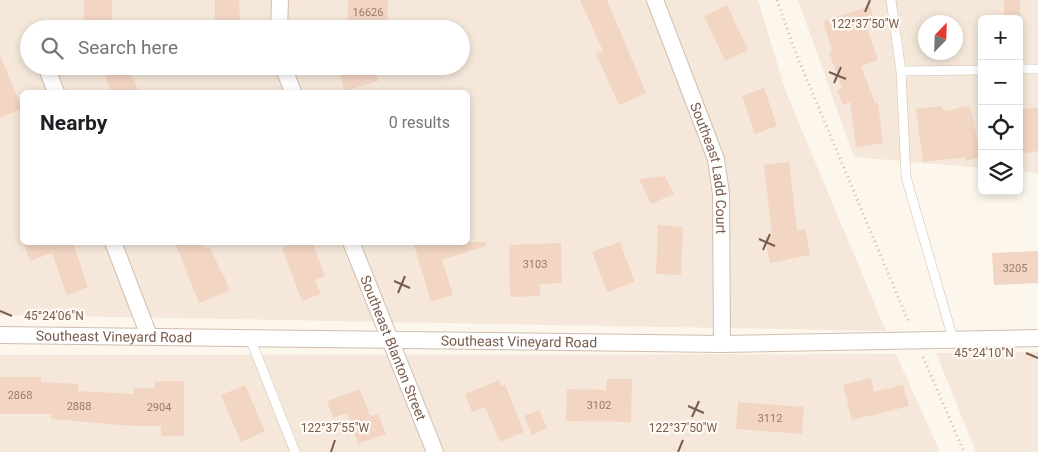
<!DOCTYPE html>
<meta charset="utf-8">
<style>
body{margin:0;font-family:Roboto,sans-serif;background:#f2f2f2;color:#202124}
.controls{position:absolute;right:15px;top:15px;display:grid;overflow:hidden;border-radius:8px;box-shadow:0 2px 8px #0003}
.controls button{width:45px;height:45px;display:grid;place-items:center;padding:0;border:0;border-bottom:1px solid #e0e0e0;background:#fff;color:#202124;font:25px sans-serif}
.compass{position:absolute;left:918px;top:15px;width:45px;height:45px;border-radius:50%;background:#fff;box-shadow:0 2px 8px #0003;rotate:23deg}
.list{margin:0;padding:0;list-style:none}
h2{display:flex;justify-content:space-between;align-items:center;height:65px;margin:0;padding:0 20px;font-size:21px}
h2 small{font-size:16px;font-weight:400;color:#757577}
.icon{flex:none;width:28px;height:28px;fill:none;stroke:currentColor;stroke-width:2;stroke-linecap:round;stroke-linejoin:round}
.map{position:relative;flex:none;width:1038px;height:452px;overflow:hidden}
.search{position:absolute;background:#fff;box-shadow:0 2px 8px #0003;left:20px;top:20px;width:450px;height:55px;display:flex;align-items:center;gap:12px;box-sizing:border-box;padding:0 18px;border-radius:28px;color:#757577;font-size:19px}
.panel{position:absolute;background:#fff;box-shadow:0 2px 8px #0003;left:20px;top:90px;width:450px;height:155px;border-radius:8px}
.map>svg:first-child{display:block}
</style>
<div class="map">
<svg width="1038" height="452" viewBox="0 0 1038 452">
<rect width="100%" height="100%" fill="#fdf6ec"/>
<g fill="#f5e8da" fill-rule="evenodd">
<path d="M 0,0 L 758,0 L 786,92 L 886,331 L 0,315 ZM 29,29 L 461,29 L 461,66 L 29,66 ZM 22,92 L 468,92 L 468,242 L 22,242 Z"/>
<path d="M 798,0 L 1038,0 L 1038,173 L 1019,171 L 1019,19 L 982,19 L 982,168 L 854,157 ZM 926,22 L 956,22 L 956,52 L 926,52 Z"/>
<polygon points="1038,352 1038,452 976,452 936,353"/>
<polygon points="896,354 940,452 0,452 0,355"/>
</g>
<g fill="#f3d5c3">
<rect x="84" y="0" width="28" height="29"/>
<polygon points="215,0 239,0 240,25 215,25"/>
<polygon points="348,0 388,0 387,29 347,29"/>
<polygon points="580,0 607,0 646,93 619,105 596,54 603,51"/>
<rect x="1004" y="0" width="16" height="19"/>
<polygon points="727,5 748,50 725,61 704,16"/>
<polygon points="870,6 875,22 866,25 878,60 861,66 875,103 878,103 883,143 856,147 850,102 843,105 837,90 842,88 829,52 832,51 823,21"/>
<polygon points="0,55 22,109 0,118"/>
<polygon points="127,66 139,92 112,92 105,77"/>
<polygon points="337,66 374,66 378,81 345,91"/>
<polygon points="764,88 777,126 755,134 742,96"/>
<polygon points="942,106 943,111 970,106 981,157 965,161 965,157 923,162 916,109"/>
<polygon points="1038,107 1038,151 1019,154 1019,110"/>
<polygon points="789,162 797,231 805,229 810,255 770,263 765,237 772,236 764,165"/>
<polygon points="665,176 674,194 651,204 639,179"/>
<polygon points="658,225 683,227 681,275 656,274"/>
<polygon points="23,242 74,242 74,245 88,287 67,295 52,253 30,261"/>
<polygon points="175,242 202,242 205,249 210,247 221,272 222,272 230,290 199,303"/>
<polygon points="295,242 312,242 325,276 315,280 321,294 302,301 282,248"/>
<polygon points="422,242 486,242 486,246 442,260 453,295 431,301 414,245"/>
<polygon points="620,242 635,282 607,292 592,252"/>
<polygon points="561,243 562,283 540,284 540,296 510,297 509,245"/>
<polygon points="1038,251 1038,283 994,285 992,253"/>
<polygon points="0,377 41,377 41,382 78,384 78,391 134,394 134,388 155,388 155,381 184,381 184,436 161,436 161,426 134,426 51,419 51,414 0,414"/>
<polygon points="871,378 874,392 903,385 909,406 852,420 843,385"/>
<polygon points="607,379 632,379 631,422 566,421 567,389 606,390"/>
<polygon points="499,380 501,386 505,384 524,432 500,442 485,407 472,412 465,394"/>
<polygon points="245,385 265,431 241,442 221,395"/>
<polygon points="360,389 370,416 378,414 386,434 358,444 347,413 333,418 327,401"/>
<polygon points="738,402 804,407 802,434 736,429"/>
<polygon points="539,410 547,428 532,435 524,416"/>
</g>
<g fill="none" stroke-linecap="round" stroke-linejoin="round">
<defs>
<g id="lane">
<polyline points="891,0 901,71 906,177 953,339"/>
<polyline points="1019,69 1038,69"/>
<polyline points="901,71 982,70"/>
<polyline points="250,338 295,452"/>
</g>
<g id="street">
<path id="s1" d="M 655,0 L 716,159 L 721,194 L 722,344"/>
<polyline points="279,29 280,0"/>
<polyline points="46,66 56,92"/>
<polyline points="283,66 293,92"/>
<polyline points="113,242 149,336"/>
<path id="s2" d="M 351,242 L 435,452"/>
<path id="s3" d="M 0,335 L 722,344 L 1038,338"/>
</g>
</defs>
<use href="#lane" stroke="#d1beb0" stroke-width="10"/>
<use href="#street" stroke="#d1beb0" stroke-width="18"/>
<g stroke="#d9b8a5" stroke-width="3" stroke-dasharray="1 4" stroke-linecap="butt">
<polyline points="777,0 795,51 909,323"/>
<polyline points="923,357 964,452"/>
</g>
<use href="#lane" stroke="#fff" stroke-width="9"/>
<use href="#street" stroke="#fff" stroke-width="16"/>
</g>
<path fill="none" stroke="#7a5c4d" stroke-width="2" d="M 865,12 L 870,0M 829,72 L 846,79M 834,83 L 841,67M 759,239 L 775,246M 763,250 L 770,234M 394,281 L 410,288M 398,293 L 405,276M 0,311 L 12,316M 1026,353 L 1038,358M 688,406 L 704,413M 692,417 L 699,401M 331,452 L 335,440M 678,452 L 683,440"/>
<g text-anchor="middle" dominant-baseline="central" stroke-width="4.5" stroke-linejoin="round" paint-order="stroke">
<g font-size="11" fill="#987a6a">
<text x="368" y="12">16626</text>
<text x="535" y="264">3103</text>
<text x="1015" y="268">3205</text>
<text x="20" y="395">2868</text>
<text x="599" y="405">3102</text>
<text x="79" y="406">2888</text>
<text x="159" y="407">2904</text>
<text x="770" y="418">3112</text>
</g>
<g font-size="14" fill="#7a5c4d" stroke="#fffaf3">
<text stroke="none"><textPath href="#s1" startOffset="178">Southeast Ladd Court</textPath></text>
<text stroke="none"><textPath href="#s3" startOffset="114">Southeast Vineyard Road</textPath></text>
<text stroke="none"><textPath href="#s3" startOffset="519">Southeast Vineyard Road</textPath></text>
<text stroke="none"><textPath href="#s2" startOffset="114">Southeast Blanton Street</textPath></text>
</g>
</g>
<g font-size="12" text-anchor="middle" fill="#7a5c4d" stroke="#fffaf3" stroke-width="4.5" stroke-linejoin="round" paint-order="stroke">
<text x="865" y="28">122°37'50"W</text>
<text x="54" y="320">45°24'06"N</text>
<text x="984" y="357">45°24'10"N</text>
<text x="335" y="432">122°37'55"W</text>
<text x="683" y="432">122°37'50"W</text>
</g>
</svg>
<div class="controls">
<button>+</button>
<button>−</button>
<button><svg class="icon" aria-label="locate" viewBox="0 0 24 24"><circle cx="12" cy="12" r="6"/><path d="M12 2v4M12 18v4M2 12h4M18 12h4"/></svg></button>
<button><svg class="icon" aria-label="layers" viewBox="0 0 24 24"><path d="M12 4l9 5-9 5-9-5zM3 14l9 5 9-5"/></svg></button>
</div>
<svg class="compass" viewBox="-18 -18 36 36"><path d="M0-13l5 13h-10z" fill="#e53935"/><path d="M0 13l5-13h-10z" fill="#757577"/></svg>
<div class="search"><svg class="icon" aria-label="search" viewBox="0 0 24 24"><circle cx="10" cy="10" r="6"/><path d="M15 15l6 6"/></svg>Search here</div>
<section class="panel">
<h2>Nearby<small>0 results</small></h2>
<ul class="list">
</ul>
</section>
</div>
